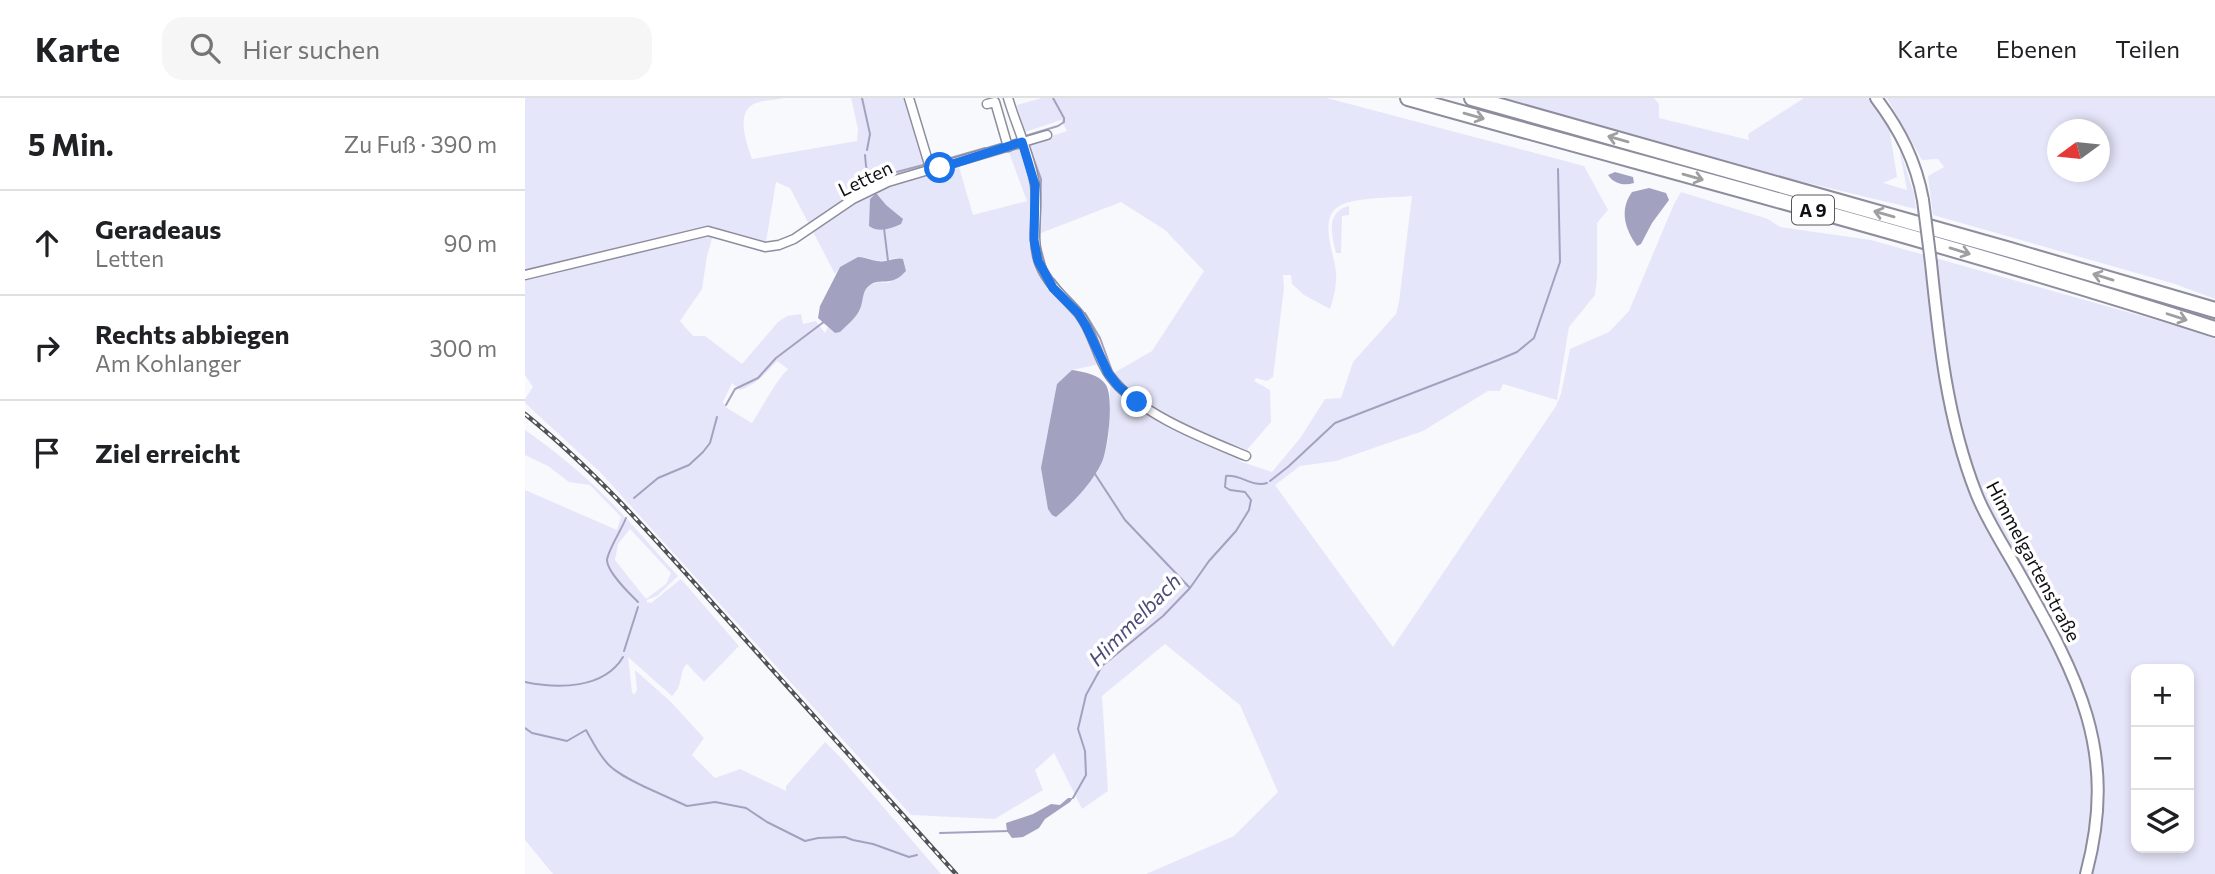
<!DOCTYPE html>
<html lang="de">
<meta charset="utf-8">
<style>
body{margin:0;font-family:Commissioner,sans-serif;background:#f6f6f6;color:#202124}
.controls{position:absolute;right:21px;bottom:21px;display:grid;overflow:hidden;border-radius:14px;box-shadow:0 4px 10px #0003}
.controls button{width:63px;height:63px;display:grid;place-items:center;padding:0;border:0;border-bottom:2px solid #e0e0e0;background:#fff;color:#202124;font:35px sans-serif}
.compass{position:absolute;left:1522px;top:21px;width:63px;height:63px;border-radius:50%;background:#fff;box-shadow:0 4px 10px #0003;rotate:255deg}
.stop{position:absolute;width:21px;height:21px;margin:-16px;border:5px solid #1a73e8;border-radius:50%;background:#fff}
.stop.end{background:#1a73e8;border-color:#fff;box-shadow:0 2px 7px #0008}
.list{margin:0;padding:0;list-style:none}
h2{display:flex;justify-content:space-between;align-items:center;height:91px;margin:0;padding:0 28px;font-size:30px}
h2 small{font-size:23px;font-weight:400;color:#757577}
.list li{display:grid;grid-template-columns:46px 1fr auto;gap:21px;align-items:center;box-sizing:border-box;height:105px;padding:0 28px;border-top:2px solid #e0e0e0}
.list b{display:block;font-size:26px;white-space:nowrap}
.list p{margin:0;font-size:23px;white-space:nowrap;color:#757577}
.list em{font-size:23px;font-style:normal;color:#757577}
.icon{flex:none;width:38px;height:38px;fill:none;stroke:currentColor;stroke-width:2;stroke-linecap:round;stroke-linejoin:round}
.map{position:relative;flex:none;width:1690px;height:776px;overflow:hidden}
header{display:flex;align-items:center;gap:42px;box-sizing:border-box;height:98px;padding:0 35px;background:#fff;border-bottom:2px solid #e0e0e0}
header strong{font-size:33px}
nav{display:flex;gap:38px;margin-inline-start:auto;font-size:24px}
.search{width:490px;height:63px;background:#f6f6f6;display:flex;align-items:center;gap:18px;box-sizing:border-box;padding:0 24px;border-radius:21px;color:#757577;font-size:26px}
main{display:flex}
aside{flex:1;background:#fff}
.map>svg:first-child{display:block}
</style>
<header>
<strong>Karte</strong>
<div class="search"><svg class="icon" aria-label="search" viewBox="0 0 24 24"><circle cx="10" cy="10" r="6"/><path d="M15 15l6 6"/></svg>Hier suchen</div>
<nav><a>Karte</a><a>Ebenen</a><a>Teilen</a></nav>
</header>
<main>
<aside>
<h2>5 Min.<small>Zu Fuß · 390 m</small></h2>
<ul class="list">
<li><svg class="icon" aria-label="ahead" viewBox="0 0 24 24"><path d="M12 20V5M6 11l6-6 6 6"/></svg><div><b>Geradeaus</b><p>Letten</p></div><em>90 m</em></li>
<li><svg class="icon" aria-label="right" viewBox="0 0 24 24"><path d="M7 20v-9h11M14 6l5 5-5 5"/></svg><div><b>Rechts abbiegen</b><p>Am Kohlanger</p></div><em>300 m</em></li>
<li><svg class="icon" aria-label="arrive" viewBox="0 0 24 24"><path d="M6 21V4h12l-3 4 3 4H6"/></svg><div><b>Ziel erreicht</b></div></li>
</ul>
</aside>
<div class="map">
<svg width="1690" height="776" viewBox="0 0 1690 776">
<rect width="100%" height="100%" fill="#f8f9fc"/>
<g fill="#e6e6fa" fill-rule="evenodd">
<path d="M 0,0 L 259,0 C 250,2 239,2 231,5 C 209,13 222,46 227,61 L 332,43 L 333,31 L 326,0 L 381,0 L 402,70 L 432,62 L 448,117 L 502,103 L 483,52 L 542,33 L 536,22 L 500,34 L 492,7 L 517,0 L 802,0 L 1059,68 L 1083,112 L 1072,125 L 1072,180 L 1070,197 L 1044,229 L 1032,302 L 978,286 L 975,293 L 963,293 L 898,333 L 811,363 L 775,368 L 750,387 L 868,549 L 1031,308 L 1036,296 L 1045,251 L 1084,234 L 1104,213 L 1149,106 L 1156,94 L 1243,121 L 1255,129 L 1346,142 L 1663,231 L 1690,241 L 1690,776 L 621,776 L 709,738 L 753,694 L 715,607 L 640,546 L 577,598 L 583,693 L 557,711 L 529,655 L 510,672 L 518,692 L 470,721 L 386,717 L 75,374 L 0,305 L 0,301 L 8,289 L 0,277 ZM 251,84 L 265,90 L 310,176 L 315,169 L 338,159 C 343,160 350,163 355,163 C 365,163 367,158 378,161 L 381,173 L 363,185 L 353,184 L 344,187 L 338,196 L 334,213 L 310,235 L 303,229 L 300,235 L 291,223 L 278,226 L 276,216 L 262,218 L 253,224 L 217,266 L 180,238 L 168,238 L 155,223 L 177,191 L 182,158 L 188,137 L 184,129 L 241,144 ZM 887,98 L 874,204 L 871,216 L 828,264 L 816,300 L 800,301 L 776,339 L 747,374 L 717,364 L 687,345 L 690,341 L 722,352 L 746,324 L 745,292 L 729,283 L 731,280 L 742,283 L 748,279 L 759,190 L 758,177 L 766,177 L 767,186 L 779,197 L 805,211 C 809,199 812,186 811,174 C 809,153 790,114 821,105 C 841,99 865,100 887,98 ZM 596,104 L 640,132 L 679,173 L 627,253 L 587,276 C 584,295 585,313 584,332 C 583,365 560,391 538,413 L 547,272 L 575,266 L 564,237 L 551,216 L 511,162 L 507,145 L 516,135 ZM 252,263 L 263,271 C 249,285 239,307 227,325 L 202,310 L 198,304 L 207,285 L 215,292 C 231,287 241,275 252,263 ZM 1611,571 L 1664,571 L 1664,750 L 1611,750 Z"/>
<polygon points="970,0 1129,0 1134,6 1134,20 1224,42 1223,36 1279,0 1343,0 1364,29 1372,79 1358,85 1382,92 1374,49 1389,96 1391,111 1217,69"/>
<path d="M 1362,0 L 1690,0 L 1690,201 L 1650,186 L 1408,117 L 1403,78 L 1419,69 L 1413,61 L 1397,62 ZM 1532,32 L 1574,32 L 1574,74 L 1532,74 Z"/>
<path d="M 824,108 L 824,117 L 817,118 L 816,155 L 811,155 C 807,137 800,114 824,108 Z"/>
<path d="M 0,332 C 37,358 70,386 101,420 L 85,455 L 102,421 L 153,478 L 132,498 L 122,502 L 122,504 L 126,505 L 156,481 L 214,548 L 179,584 L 162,566 C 153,574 160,585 147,598 L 103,559 L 107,594 L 109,597 L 112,592 L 110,572 L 146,604 L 179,640 L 167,657 L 190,680 L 215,671 L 261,693 L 261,688 L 300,644 L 316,660 L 416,776 L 28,776 L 0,742 L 0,392 L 92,432 L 96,419 L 65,387 L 44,384 L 23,368 L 0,357 ZM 105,431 L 146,475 L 141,486 L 121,501 L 90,462 L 93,446 Z"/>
</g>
<g fill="#a2a2c0">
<path d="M 1090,74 L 1108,79 L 1109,85 C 1099,88 1089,86 1083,77 Z"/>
<path d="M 1124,90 L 1141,95 L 1144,102 L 1127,125 L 1116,146 L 1112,148 C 1100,131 1094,112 1107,94 Z"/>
<path d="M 351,95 L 361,107 L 378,121 L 376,126 C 365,131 354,135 344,128 L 345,101 Z"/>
<path d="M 333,159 C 340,159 345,162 352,163 C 362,165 368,159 378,161 L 381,173 C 366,190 355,179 345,187 C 336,193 339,205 334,213 C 330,221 321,228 315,234 L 310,235 L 293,220 L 295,208 L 315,169 Z"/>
<path d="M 547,272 C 559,274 574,276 581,287 C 589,300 583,350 577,364 C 567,385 549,404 531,419 L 527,417 L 523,411 L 516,370 L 532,286 Z"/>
<polygon points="543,700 548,700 545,704 520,721 514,730 498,739 487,740 482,733 481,725 508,716 526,706 535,707"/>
</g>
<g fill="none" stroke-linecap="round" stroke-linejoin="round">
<g stroke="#a2a2c0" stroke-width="2">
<polyline points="337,0 345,36 342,52"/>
<polyline points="500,38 533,28 539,24 539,20 528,0"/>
<polyline points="505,51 516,81 514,144 521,170"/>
<polyline points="340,57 341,68 346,84"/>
<polyline points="408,65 460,50"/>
<polyline points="345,83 364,76 402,66"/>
<polyline points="359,130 363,163"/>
<polyline points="529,181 539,194"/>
<polyline points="560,215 575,240 587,273"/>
<polyline points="201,307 210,291 233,280 251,260 300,223"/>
<polyline points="570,376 600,422 664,489"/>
<polyline points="745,383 764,368 810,325 973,262 992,254 1009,240 1035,164 1033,71"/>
<polyline points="109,400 133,380 164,367 178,354 185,345 192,319"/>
<path d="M 101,420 C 97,431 83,452 82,462 C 82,474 104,495 113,504"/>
<polyline points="99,553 113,509"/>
<path d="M 0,584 C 33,591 79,591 98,559"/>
<path d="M 0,630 L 7,635 L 42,643 L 61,632 C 81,668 83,671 120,689"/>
<polyline points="120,689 162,708 190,704 221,710 242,724 280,743 293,740 320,739 328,742 348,746 384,759 392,757"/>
<path d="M 548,700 L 561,677 L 560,653 L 553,631 L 561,597 L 577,568 L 638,518 L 665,490 L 684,463 L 711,433 L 724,412 L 726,402 L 720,394 L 705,392 L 700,389 L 701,378 C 716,376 728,390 742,385"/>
<polyline points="415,735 484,733"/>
</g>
<defs>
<g id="street">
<polyline points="384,0 406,73"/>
<path d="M 483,0 C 491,27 506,59 510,87 C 514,112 506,136 513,161 C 520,185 539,198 554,216 C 569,235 571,259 585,278 C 612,315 680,341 721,358"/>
<polyline points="462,6 470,4 483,49"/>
<polyline points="0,177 183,133 240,149 254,147 269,141 328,101 363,84 522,37"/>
</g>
<g id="secondary">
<path d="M 1351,0 C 1375,32 1391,63 1398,102"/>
<path d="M 1406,165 C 1414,243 1422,321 1451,395 C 1462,423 1479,448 1494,475 C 1553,579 1594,653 1561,776"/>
</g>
<g id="highway">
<path d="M 883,0 C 1153,76 1424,145 1690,231"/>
<polyline points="947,0 1485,152 1690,212"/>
</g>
</defs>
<use href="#street" stroke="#8d8d9d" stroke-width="11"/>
<use href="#secondary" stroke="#8d8d9d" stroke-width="14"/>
<use href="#highway" stroke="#8d8d9d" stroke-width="18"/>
<use href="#street" stroke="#fff" stroke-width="8"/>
<use href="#secondary" stroke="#fff" stroke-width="10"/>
<use href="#highway" stroke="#fff" stroke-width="14"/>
<defs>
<path id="rail" d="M 0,316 C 70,372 130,441 190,508 C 271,597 350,687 431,776"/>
</defs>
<use href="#rail" stroke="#515257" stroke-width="4.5"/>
<use href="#rail" stroke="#fff" stroke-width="2" stroke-dasharray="5" stroke-linecap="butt"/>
<defs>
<polyline id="secondary-bridge" points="1398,102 1406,165"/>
</defs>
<use href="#secondary-bridge" stroke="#8d8d9d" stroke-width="14" stroke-linecap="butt"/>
<use href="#secondary-bridge" stroke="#fff" stroke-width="10"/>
</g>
<defs><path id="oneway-shaft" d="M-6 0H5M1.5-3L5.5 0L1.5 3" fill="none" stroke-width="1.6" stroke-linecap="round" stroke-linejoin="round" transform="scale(1.75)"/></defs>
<g stroke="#9f9fa1">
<use href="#oneway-shaft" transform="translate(949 18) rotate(16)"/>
<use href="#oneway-shaft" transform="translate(1093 41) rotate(-164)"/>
<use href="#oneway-shaft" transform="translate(1168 79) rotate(16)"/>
<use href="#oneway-shaft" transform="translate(1359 116) rotate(-164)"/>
<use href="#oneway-shaft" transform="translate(1435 153) rotate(17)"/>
<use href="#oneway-shaft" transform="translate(1578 179) rotate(-163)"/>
<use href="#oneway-shaft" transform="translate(1652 219) rotate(18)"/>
</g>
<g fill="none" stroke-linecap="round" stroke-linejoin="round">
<polyline stroke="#1a73e8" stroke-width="9" points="415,70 497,44 510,87 509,142 513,163 528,190 553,215 561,228 583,275 593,288 612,304"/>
</g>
<g text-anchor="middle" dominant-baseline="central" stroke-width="7" stroke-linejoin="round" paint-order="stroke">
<rect fill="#fff" stroke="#57575b" stroke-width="2" x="1267" y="97.5" width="42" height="29" rx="5"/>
<g font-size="18" font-weight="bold" fill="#0f0f15">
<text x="1288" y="112">A 9</text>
</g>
<g font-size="19" fill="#0f0f15" stroke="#fff">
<text transform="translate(340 80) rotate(-26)">Letten</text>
<text transform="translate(1509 463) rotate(62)">Himmelgartenstraße</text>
</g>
<g font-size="21" font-style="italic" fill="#4d4b77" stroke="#fff">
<text transform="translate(609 521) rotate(-45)">Himmelbach</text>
</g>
</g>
</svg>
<div class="controls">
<button>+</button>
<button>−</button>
<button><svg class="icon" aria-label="layers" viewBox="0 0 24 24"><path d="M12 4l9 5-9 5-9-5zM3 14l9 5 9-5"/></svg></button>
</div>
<svg class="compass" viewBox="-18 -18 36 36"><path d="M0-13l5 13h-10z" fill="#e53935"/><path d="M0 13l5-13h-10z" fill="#757577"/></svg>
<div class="stop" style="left:415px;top:70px"></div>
<div class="stop end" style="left:612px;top:304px"></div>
</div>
</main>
